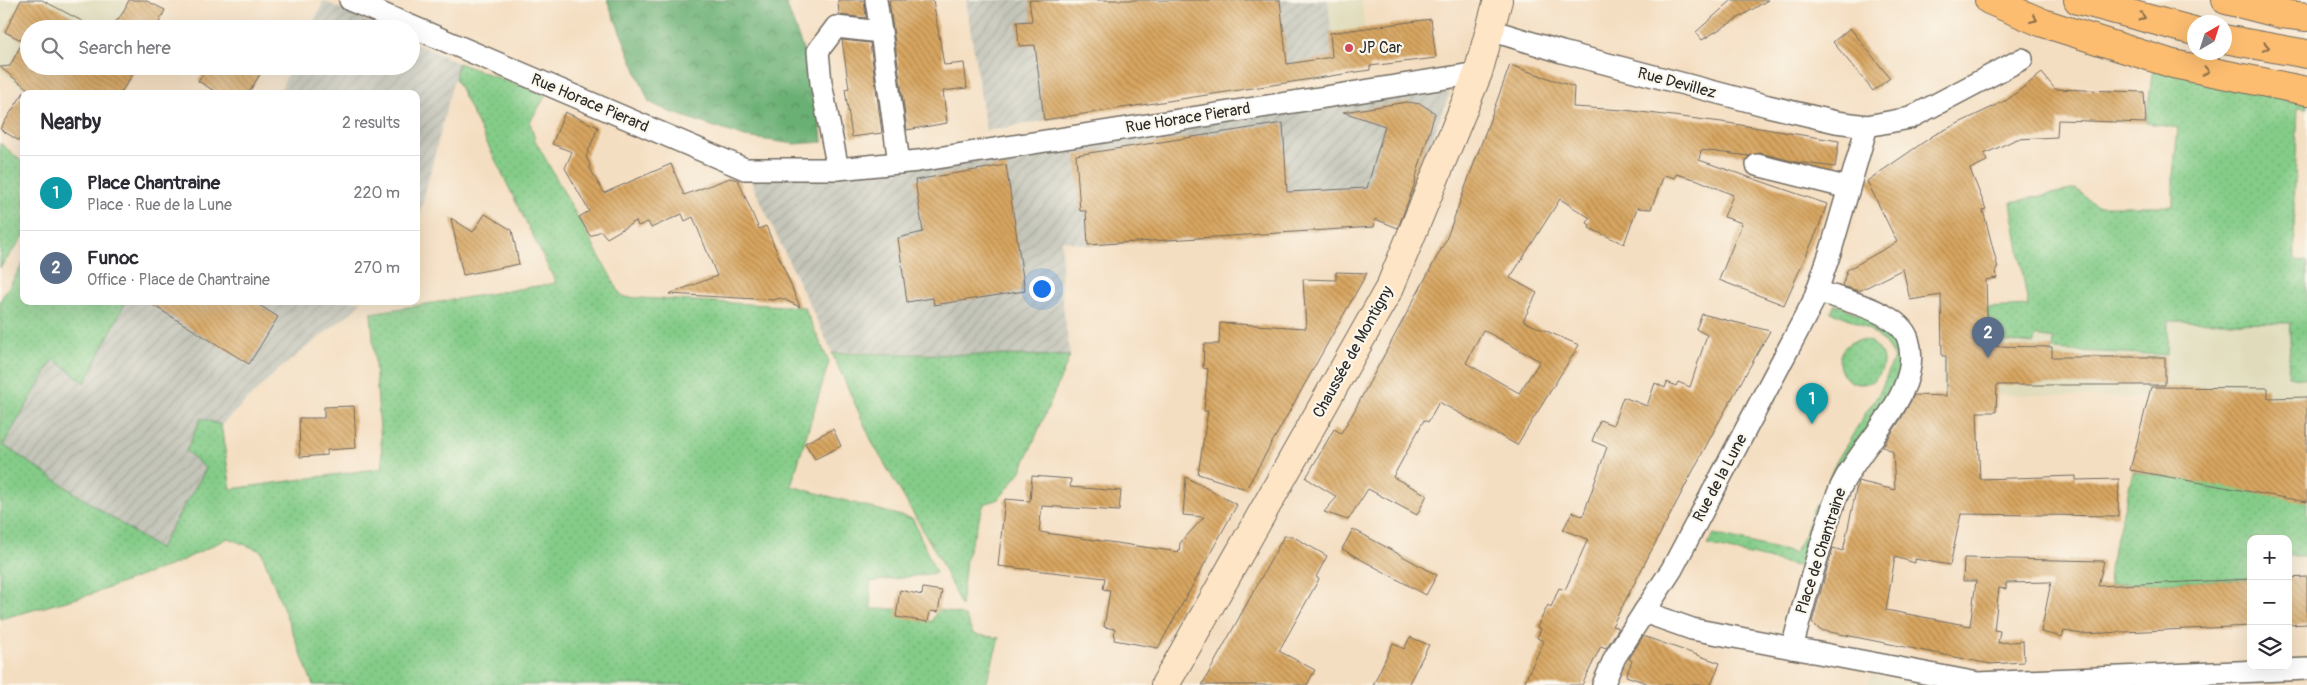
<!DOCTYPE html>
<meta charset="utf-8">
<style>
body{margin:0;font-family:Pangolin,sans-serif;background:#f2f2f3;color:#2b2b33}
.controls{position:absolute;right:15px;bottom:15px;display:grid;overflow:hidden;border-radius:10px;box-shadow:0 5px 20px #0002}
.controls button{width:45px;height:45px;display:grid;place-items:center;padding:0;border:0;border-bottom:1px solid #e1e1e2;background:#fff;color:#2b2b33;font:25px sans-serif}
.compass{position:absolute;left:2187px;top:15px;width:45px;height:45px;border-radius:50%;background:#fff;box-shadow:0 5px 20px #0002;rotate:39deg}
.you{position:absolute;left:1041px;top:288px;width:18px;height:18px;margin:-12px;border:4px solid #fff;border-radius:50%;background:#1a73e8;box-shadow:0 0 0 8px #1a73e833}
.badge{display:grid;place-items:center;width:32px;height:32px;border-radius:50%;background:#0b8043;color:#fff;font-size:16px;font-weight:700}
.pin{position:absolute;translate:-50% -41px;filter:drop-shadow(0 1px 2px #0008)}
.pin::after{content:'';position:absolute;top:26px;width:18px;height:15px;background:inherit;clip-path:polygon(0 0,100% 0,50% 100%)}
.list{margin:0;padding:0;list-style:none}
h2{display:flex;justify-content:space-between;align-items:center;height:65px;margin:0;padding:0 20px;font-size:21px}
h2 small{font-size:16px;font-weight:400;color:#7c7c81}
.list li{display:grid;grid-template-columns:32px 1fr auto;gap:15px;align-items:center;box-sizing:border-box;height:75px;padding:0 20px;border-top:1px solid #e1e1e2}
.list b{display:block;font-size:19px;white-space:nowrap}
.list p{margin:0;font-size:16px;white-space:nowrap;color:#7c7c81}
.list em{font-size:16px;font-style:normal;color:#7c7c81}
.icon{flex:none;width:28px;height:28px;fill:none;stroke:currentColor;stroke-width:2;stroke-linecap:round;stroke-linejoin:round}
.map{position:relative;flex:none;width:2307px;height:685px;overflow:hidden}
.search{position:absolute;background:#fff;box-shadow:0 5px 20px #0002;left:20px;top:20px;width:400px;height:55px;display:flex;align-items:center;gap:12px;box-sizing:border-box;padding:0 18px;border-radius:28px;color:#7c7c81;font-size:19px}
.panel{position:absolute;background:#fff;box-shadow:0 5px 20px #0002;left:20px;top:90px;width:400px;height:215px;border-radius:10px}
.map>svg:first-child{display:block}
</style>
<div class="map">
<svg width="2307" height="685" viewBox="0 0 2307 685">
<defs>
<pattern id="industrial-furrows" width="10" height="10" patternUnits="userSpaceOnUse" patternTransform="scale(1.25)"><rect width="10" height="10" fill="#c4c5b9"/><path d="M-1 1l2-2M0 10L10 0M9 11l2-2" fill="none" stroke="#a9a99f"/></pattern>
<pattern id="grass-dots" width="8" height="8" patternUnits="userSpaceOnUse" patternTransform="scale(1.25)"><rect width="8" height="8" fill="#84cc88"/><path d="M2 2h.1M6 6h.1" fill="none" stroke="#72af76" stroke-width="1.8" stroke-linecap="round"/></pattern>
<pattern id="forest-crowns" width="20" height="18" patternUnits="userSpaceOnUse" patternTransform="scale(1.25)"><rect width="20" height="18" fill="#6bb074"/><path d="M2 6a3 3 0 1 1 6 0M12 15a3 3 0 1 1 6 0" fill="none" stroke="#588f5f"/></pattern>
<pattern id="building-back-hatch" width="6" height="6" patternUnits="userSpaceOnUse" patternTransform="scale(1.25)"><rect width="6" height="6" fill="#d8a660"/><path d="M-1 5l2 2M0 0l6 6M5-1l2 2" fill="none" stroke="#af874f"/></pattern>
</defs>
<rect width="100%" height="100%" fill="#fbf7ec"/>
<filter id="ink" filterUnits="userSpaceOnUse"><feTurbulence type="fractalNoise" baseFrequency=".02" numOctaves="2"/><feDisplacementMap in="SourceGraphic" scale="10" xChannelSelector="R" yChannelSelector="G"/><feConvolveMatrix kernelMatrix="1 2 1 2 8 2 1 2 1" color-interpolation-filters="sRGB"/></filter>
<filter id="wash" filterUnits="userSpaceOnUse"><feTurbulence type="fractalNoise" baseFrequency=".0096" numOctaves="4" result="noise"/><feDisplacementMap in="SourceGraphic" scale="20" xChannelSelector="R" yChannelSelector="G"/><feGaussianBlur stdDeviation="1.12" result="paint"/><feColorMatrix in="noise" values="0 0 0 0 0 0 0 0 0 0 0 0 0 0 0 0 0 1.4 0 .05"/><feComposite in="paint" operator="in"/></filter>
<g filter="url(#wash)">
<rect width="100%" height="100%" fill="#f4dec1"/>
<g fill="#e0dcbb">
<polygon points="0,0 128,0 113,29 29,29 29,66 79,94 29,94 0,72"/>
<polygon points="1326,0 1361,0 1370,66 1335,69"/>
<polygon points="2076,189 2097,206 2294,208 2295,260 2288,375 2307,379 2307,497 2129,471 2152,398 1943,393 1942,319 1992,306 2028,306 2011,202"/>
<polygon points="1871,674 1884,679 1928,685 1868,685"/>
</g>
<g fill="url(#industrial-furrows)">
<polygon points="966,0 1328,0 1335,69 986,131"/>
<polygon points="324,1 384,29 310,29"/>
<polygon points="411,41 458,63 416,228 416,94 278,94 292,66 411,66"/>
<polygon points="1450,92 1398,228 1374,219 1373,227 1090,246 1062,240 1061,290 1070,356 832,352 745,169"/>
<polygon points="126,301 361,301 355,309 278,370 221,425 201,418 207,468 159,550 2,445 54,358 85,383"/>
</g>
<g fill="url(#grass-dots)" stroke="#587c5a">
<polygon points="458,63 546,95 530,122 535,140 622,297 804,307 829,362 791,486 913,519 936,573 870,582 871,609 899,609 931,622 938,609 965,616 973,634 999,638 986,685 313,685 261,551 228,538 177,563 92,594 0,619 0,301 24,262 24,301 126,301 85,383 54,359 3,445 159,549 206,469 186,451 201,418 221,425 231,489 383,468 371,313 556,283 455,78"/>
<polygon points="2156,67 2307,102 2307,108 2298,107 2294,208 2295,260 2307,261 2307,379 2288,376 2291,323 2168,321 2167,355 2053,350 2054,339 2036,336 2033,344 1992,340 1987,308 2028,306 2011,202 2076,189 2097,206 2173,206 2173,175 2178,128 2146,123 2152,73"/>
<polygon points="0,143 24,163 24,236 0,268"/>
<path d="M 1835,304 L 1865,317 L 1885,328 L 1905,356 L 1888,398 L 1805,563 L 1797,566 L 1707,545 L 1714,534 L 1794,553 L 1806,532 L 1813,510 L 1823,494 L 1835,464 L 1865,414 L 1880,392 L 1894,358 C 1881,332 1858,321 1831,312 Z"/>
<circle cx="1861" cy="362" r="22"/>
<polygon points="832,353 1070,356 1021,471 999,499 984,504 966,559 961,606 938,556 873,444"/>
<polygon points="2133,472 2307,497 2307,556 2288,556 2288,539 2251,539 2251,579 2110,585 2109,568"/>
</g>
<polygon fill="url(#forest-crowns)" stroke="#4b6e50" points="607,0 785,0 810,69 823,142 795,144 745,137 670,112 649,102"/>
<g id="blocks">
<g fill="url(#building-back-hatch)" fill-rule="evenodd">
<polygon points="21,0 42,0 97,29 29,29 29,66 138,66 120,94 34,94 0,67 10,66 23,41 5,32"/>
<polygon points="129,0 145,0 165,10 156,29 110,29 122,14"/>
<polygon points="838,0 864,0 866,18 839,15"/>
<polygon points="889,0 933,0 944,65 964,63 967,88 943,91 947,123 907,130"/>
<polygon points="1029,0 1280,0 1287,64 1332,57 1330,33 1431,19 1436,58 1370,66 1370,70 1044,120 1035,45 1019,46 1017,22 1032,21"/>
<polygon points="1732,0 1768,0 1702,40 1696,32"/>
<polygon points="1850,28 1890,78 1873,91 1833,42"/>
<polygon points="842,40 870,43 882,133 852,137 845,89 849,88"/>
<path d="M 1510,65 L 1574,87 L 1573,107 L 1624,110 L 1722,122 L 1839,141 L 1835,167 L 1796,162 L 1760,153 L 1749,156 L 1701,150 L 1699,160 L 1827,204 L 1818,229 L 1784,305 L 1719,280 L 1742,223 L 1724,217 L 1733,195 L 1698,180 L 1676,174 L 1675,178 L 1664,175 L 1651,209 L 1637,208 L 1624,244 L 1589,228 L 1590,225 L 1587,223 L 1590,218 L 1560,199 L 1510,278 L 1537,293 L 1523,321 L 1579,345 L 1517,445 L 1439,402 L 1428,422 L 1424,420 L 1393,477 L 1427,495 L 1417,515 L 1368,489 L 1348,520 L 1324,512 L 1337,497 L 1306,478 L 1334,429 L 1341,433 L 1353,413 L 1446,240 ZM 1483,330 L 1540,361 L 1519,393 L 1466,363 Z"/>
<polygon points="208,66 265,66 248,94 219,94 198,81"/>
<polygon points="2042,73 2055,89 2144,92 2146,123 2058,120 2057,137 2017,139 1984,154 1987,161 1970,169 1986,209 1983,210 1998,268 1996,269 1997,278 1986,280 1988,346 2052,347 2052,357 2165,357 2165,385 1997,385 1996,412 1977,412 1980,479 2076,476 2076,480 2119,479 2118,516 1961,514 1950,565 1915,559 1915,563 1895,557 1886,610 1970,626 1976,581 1963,581 1964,558 2104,561 2098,586 2251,579 2251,626 2082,634 2064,631 2062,637 2041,632 2051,582 2006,583 2006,589 1999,588 1994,630 2000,631 1998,643 2023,641 2024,662 1990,664 1820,630 1812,622 1833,548 1843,551 1858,481 1895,490 1893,452 1883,446 1901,419 1914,395 1946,396 1946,356 1942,356 1941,295 1910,300 1903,269 1859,291 1842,286 1847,270 1897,242 1867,181 1934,135 2007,100"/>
<polygon points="24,92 24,144 0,129"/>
<polygon points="1407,102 1421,104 1435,113 1415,180 1416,180 1398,228 1375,219 1374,227 1088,245 1086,211 1080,211 1076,155 1283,123 1287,192 1367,188 1385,126 1343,112"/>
<polygon points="565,112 598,127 586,157 590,165 590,169 604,193 671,164 684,195 730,178 738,180 759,229 766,226 800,307 781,298 773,300 669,294 717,276 693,217 685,221 682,214 651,228 648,222 638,226 636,221 607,238 601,231 590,236 579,217 589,211 565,168 572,152 552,144"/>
<polygon points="1006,165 1025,291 934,305 933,298 907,302 898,238 923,232 915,180"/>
<polygon points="485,214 512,230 519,264 463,275 451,218 473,232"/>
<polygon points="1336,272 1367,273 1246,489 1198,474 1208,411 1204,411 1208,369 1203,368 1204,344 1219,344 1220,323 1306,328 1303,279 1336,280"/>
<polygon points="146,301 253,301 278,317 249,364"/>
<polygon points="1702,314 1770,331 1717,425 1612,626 1619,628 1606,648 1601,646 1582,685 1523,685 1544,641 1537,638 1541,629 1537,627 1548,605 1551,607 1559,588 1565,590 1588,539 1563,530 1572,512 1582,516 1584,513 1607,447 1592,441 1600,420 1613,425 1623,397 1647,406 1655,383 1665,388 1667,382 1676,386 1678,382 1690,387 1707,335 1696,329"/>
<polygon points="2151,387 2268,388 2268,398 2307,397 2307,502 2130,470"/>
<polygon points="354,406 356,448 327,450 327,455 300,457 299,418 324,418 324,407"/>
<polygon points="833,429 841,446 815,459 805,443"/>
<polygon points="1032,476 1071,479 1070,487 1121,491 1119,511 1042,506 1039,532 1179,552 1180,543 1204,517 1183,515 1186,477 1237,505 1158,648 1114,640 1115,629 1104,627 1110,590 1103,589 1105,578 998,566 1005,499 1030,501"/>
<polygon points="1353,529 1437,575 1426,595 1342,549"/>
<polygon points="1284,536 1292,536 1327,556 1316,577 1319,579 1279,651 1315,670 1307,685 1202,685"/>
<polygon points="2307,577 2307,624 2288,625 2288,578"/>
<polygon points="923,588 942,591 938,612 930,611 928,622 896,617 900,590 922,595"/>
<polygon points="1643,636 1720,663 1711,685 1652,685 1626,676 1632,661 1629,659"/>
<polygon points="1410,637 1429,645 1408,685 1373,685 1393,643 1404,649"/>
</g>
</g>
</g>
<g filter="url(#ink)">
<use href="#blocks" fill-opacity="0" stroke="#716a60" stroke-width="1"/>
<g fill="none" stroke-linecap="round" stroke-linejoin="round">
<defs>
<g id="street">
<polyline points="350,0 745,169 838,169 918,161 1478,73"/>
<polyline points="1490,30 1562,52 1768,106 1836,122 1867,126 1910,118 2022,59"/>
<polyline points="881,32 899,163"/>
<polyline points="1757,165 1849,188"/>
<polyline points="838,169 821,83 818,51 836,27 881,32 876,0"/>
<polyline points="1644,612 1692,629 1978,683 2307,669"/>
<path d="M 1792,648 C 1802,610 1812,573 1824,535 C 1829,517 1835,496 1845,479 C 1867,438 1924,389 1908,339 C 1899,311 1842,300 1817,291"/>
<polyline points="1603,685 1615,657 1672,569 1813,302 1831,250 1867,126"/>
</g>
<polyline id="secondary" points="1165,685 1390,287 1478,73 1498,0"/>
<g id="highway">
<polyline points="1989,0 2043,23 2173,64 2307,91"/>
<polyline points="2078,0 2194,31"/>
<polyline points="2226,0 2281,14 2307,17"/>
<polyline points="2224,39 2307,54"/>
</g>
</defs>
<use href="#street" stroke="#716a60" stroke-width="24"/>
<use href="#secondary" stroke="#716a60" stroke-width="30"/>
<use href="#highway" stroke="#716a60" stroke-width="30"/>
<use href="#street" stroke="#fff" stroke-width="21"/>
<use href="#secondary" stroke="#fee5c5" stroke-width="28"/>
<use href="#highway" stroke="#fcbd6f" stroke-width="28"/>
</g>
<defs><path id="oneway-chevron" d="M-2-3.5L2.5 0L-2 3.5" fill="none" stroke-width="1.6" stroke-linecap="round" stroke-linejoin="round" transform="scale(1.25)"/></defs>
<g stroke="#896d4a">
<use href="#oneway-chevron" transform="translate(2142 17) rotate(15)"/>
<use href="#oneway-chevron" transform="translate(2034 19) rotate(23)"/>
<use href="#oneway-chevron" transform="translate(2266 47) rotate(10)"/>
<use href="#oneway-chevron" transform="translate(2206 71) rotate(12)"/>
</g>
</g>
<circle fill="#d1495b" stroke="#fbf7ec" stroke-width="2" cx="1349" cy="48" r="5"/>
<g text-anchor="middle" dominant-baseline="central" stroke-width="4.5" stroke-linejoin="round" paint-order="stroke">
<g font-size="16" fill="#2b2b2b" stroke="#fbf7ec" text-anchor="start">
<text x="1359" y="48">JP Car</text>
</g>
<g font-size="16" fill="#2b2b2b" stroke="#fbf7ec">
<text transform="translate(1677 83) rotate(15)">Rue Devillez</text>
<text transform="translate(590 103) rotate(23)">Rue Horace Pierard</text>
<text transform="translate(1188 118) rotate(-9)">Rue Horace Pierard</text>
<text transform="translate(1353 352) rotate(-61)">Chaussée de Montigny</text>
<text transform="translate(1720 478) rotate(-62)">Rue de la Lune</text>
<text transform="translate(1821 551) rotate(-72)">Place de Chantraine</text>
</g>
</g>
</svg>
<div class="controls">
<button>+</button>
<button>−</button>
<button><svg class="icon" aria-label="layers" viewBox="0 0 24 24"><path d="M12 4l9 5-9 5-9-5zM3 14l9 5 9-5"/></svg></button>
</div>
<svg class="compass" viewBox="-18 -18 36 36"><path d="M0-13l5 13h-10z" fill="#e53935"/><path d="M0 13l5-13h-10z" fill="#7c7c81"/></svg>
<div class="you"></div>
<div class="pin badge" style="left:1812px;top:424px;background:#0f9aa8">1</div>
<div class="pin badge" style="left:1988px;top:358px;background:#5c6f8a">2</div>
<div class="search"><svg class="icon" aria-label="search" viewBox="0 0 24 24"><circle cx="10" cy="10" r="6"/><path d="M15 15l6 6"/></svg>Search here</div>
<section class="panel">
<h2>Nearby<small>2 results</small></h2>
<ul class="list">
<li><span class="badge" style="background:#0f9aa8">1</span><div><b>Place Chantraine</b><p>Place · Rue de la Lune</p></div><em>220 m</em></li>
<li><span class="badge" style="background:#5c6f8a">2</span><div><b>Funoc</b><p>Office · Place de Chantraine</p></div><em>270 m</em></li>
</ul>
</section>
</div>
